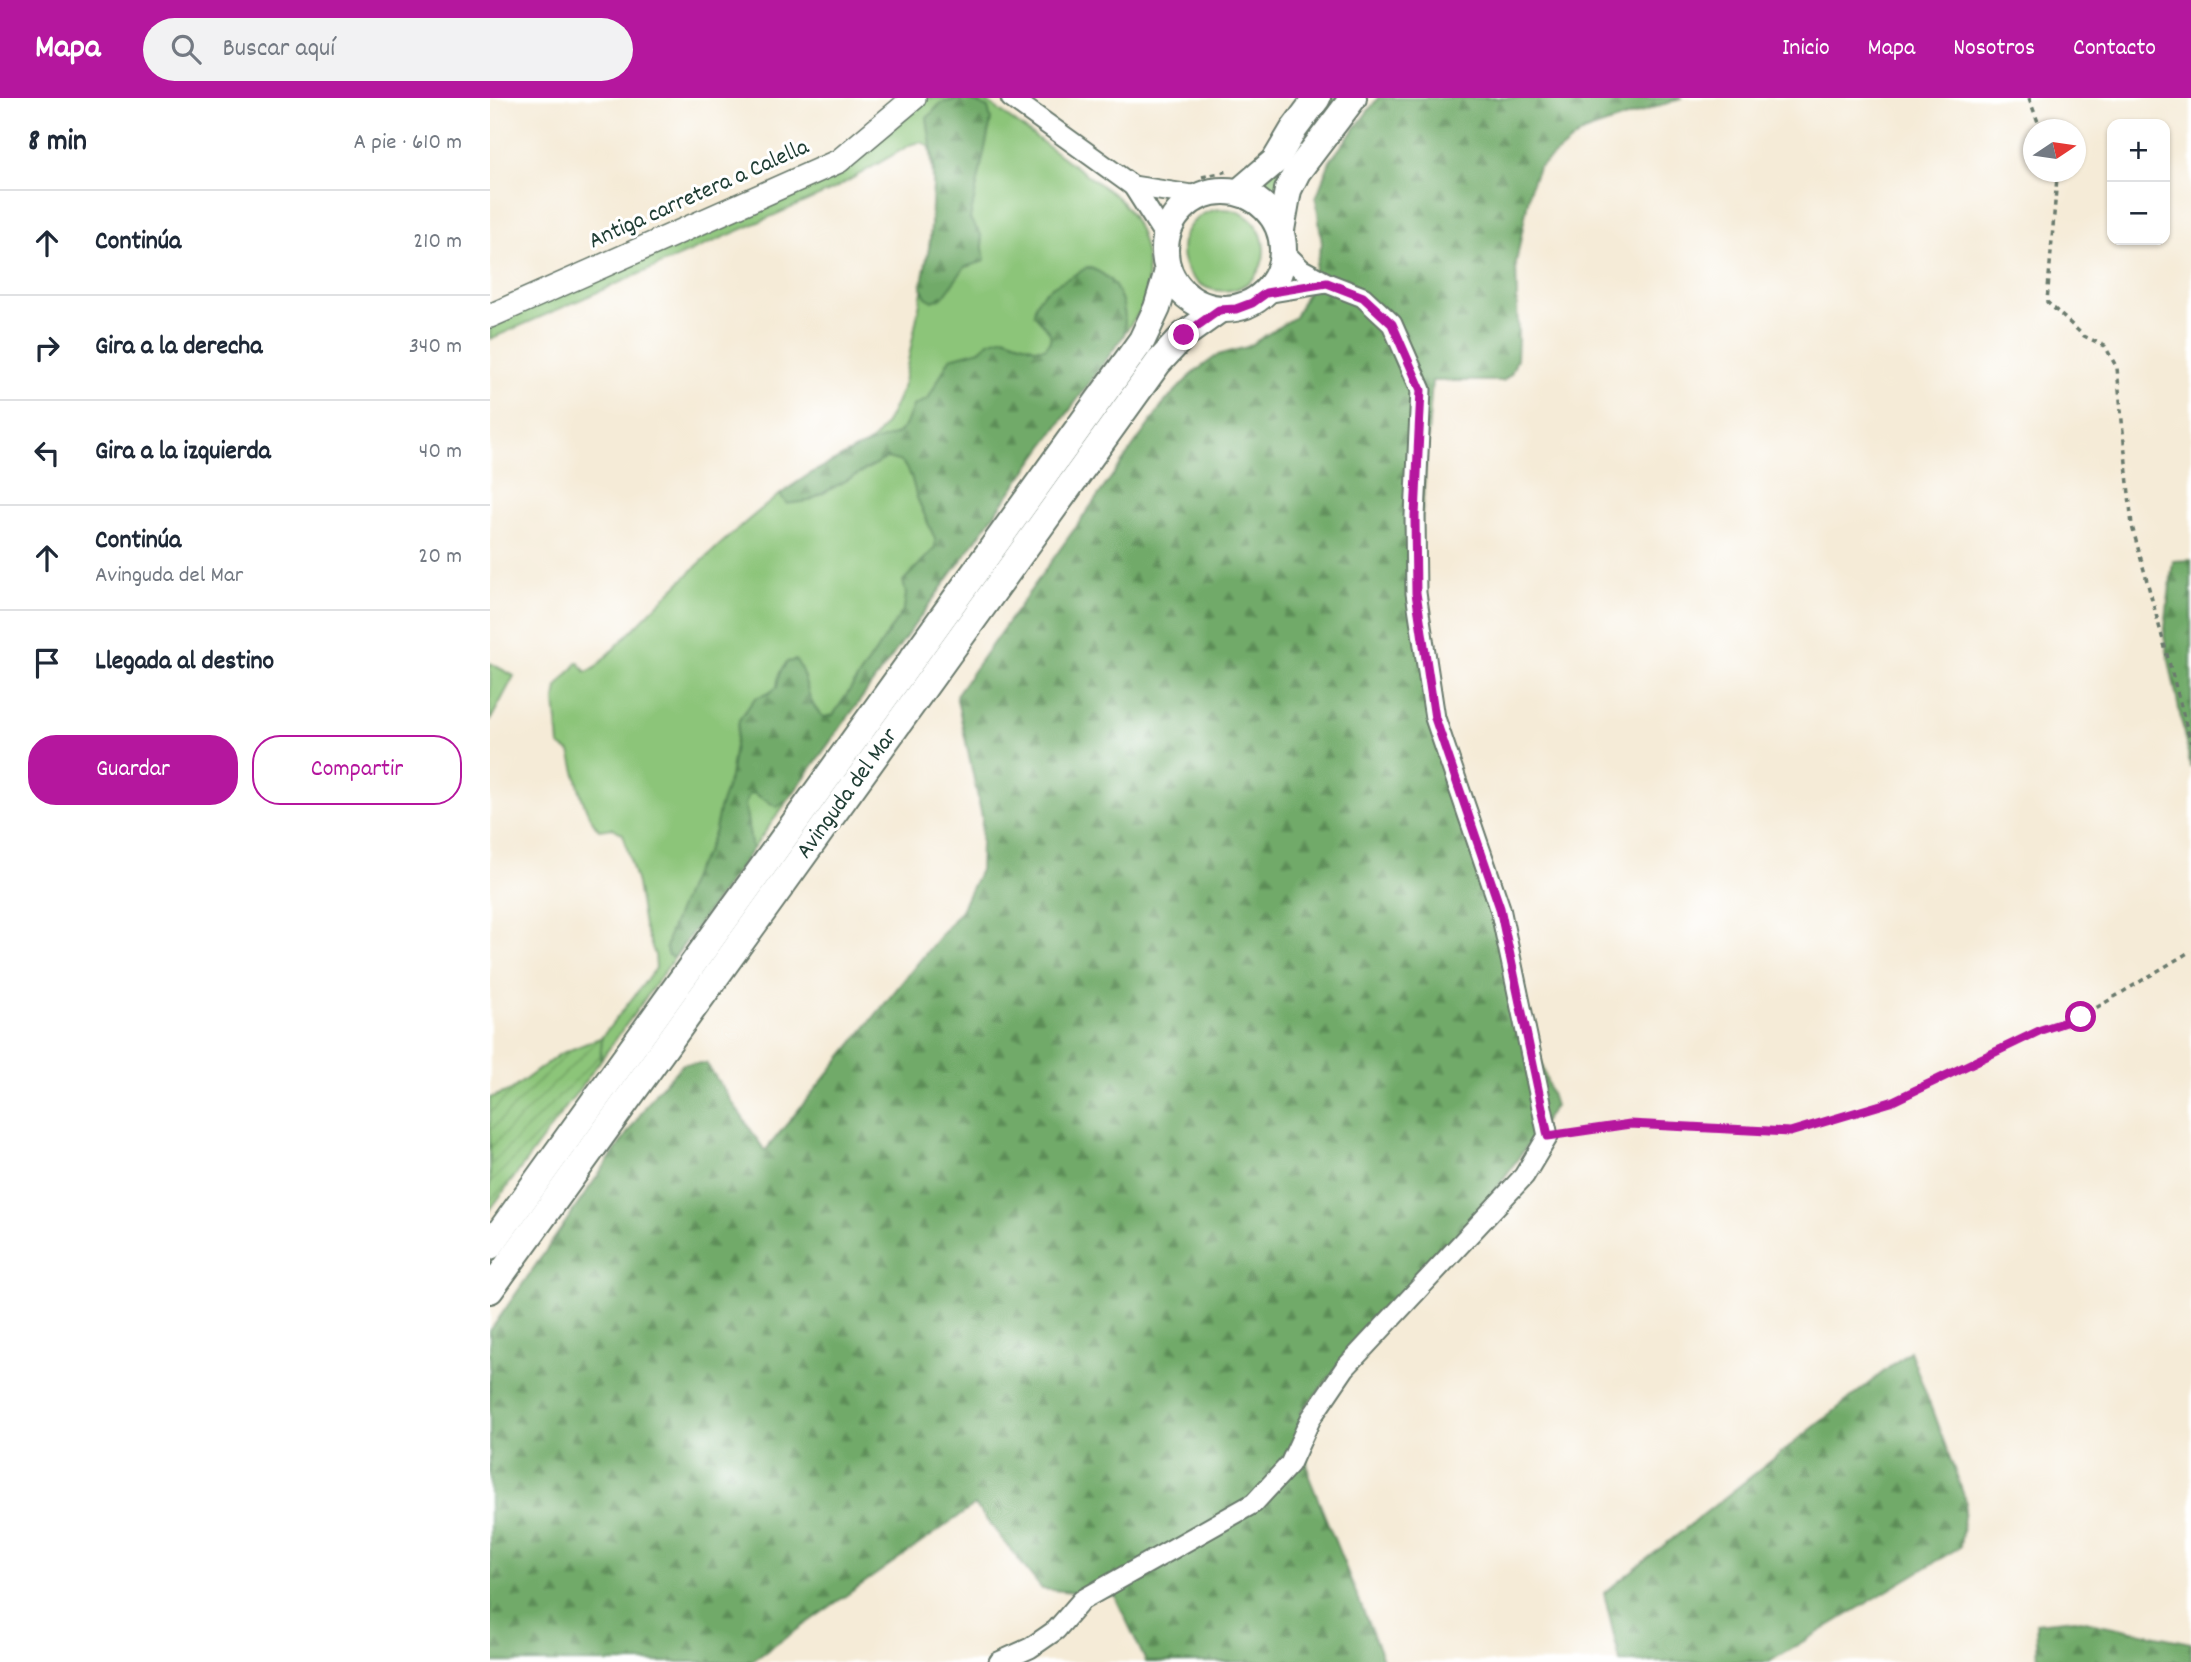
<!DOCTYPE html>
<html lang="es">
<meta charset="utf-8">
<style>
body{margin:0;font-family:Dekko,sans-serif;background:#f2f2f3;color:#1f2937}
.controls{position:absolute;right:21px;top:21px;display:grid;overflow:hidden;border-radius:14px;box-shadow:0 2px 5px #0004}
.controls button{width:63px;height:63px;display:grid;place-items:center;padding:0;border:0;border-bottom:2px solid #e0e1e3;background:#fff;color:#1f2937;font:35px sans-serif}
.compass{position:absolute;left:1533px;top:21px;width:63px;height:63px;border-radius:50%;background:#fff;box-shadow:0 2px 5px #0004;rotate:77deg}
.stop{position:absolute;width:21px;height:21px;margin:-16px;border:5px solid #b5179e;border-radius:50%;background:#fff}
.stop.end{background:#b5179e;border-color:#fff;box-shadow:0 2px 7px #0008}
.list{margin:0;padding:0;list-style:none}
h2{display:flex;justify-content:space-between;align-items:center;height:91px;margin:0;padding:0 28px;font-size:30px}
h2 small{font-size:23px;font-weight:400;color:#747a83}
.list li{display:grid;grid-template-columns:46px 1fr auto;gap:21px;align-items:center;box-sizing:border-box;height:105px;padding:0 28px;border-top:2px solid #e0e1e3}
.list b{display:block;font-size:26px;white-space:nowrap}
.list p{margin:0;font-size:23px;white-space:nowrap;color:#747a83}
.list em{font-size:23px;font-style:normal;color:#747a83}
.actions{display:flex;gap:14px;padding:21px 28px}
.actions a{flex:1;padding:16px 0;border:2px solid #b5179e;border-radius:28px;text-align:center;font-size:24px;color:#b5179e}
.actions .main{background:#b5179e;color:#fff}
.icon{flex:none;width:38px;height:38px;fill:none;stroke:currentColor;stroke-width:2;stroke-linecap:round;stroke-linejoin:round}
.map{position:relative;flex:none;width:1701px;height:1564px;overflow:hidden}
header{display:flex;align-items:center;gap:42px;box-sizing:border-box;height:98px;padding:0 35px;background:#b5179e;color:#fff}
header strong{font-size:33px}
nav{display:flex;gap:38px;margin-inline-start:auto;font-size:24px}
.search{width:490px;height:63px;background:#f2f2f3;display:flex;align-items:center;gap:18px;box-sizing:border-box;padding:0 24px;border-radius:38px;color:#747a83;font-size:26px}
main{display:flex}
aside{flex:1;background:#fff}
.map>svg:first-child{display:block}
</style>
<header>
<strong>Mapa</strong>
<div class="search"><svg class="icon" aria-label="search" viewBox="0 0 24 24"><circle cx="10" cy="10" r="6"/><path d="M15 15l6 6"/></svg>Buscar aquí</div>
<nav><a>Inicio</a><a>Mapa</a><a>Nosotros</a><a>Contacto</a></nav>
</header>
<main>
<aside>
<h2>8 min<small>A pie · 610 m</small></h2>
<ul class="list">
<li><svg class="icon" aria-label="ahead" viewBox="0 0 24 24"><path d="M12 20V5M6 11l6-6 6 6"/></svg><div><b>Continúa</b></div><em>210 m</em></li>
<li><svg class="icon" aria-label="right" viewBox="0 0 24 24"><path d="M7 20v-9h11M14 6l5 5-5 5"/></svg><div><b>Gira a la derecha</b></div><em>340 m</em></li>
<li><svg class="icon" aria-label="left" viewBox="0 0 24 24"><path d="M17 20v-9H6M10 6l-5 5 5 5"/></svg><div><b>Gira a la izquierda</b></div><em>40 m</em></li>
<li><svg class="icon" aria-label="ahead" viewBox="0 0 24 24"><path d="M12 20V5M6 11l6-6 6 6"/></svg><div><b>Continúa</b><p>Avinguda del Mar</p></div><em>20 m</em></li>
<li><svg class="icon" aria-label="arrive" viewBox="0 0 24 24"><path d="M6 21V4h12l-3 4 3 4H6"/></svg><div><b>Llegada al destino</b></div></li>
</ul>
<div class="actions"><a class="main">Guardar</a><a>Compartir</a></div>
</aside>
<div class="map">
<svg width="1701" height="1564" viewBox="0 0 1701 1564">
<defs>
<pattern id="forest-firs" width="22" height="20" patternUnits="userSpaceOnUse" patternTransform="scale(1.75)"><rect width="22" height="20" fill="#71aa69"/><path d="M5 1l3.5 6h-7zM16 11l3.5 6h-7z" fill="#5c8c57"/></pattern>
<pattern id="garden-furrows" width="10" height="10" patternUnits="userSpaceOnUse" patternTransform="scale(1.75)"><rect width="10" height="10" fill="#8cc579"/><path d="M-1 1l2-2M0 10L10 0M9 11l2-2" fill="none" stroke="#72a164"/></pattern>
</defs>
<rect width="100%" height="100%" fill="#fff"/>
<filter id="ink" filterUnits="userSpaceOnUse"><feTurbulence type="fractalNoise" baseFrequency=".0143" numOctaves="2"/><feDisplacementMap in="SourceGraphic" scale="14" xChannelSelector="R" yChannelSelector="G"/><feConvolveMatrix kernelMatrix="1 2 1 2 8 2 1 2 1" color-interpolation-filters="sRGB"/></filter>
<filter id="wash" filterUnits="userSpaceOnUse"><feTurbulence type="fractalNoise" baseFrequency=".00686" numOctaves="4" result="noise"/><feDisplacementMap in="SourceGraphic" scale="28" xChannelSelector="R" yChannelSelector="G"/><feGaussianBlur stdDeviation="1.57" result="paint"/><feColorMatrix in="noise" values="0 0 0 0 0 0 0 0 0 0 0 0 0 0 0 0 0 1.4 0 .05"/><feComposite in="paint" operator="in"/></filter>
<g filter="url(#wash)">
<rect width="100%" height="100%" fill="#f5ebd7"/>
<g fill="#8cc579" stroke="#568156" stroke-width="2">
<path d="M 431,0 L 492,0 L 627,99 C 655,127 664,172 653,209 L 110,963 L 112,939 L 166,870 L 165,857 L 154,828 L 147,786 L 133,736 L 123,730 L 109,732 C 90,709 88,681 80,654 L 69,647 L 65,602 L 67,589 L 88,564 L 96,574 L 104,571 C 165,509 226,444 296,392 C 315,378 335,368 356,357 C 364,353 373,349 380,344 C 396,332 405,307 413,289 C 427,213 452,125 440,49 L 432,44 L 422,46 L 342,92 L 0,241 L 0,224 L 330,82 Z"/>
<polygon points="836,0 850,0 794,77 782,100 764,88"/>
<circle cx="733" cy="152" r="41"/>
<polygon points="0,565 24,578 0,623"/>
</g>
<g fill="url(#forest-firs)" stroke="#48744e" stroke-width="2">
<polygon points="477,0 498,10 501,22 480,121 491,137 495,163 475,169 453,199 443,203 436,199 431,189 440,145 444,69 437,20 451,5"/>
<polygon points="888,0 1192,0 1093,34 1048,70 1041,87 1026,165 1028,240 1027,261 1021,276 1013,283 942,283 930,440 947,607 1023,876 1065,1008 987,1118 876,1235 811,1314 819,1379 894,1564 656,1564 625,1498 552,1491 485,1407 261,1564 0,1564 0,1233 166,994 193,966 216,965 275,1053 471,812 490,772 492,719 466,597 675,304 703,275 728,257 757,249 805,219 818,193 832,146 826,100 840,63"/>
<path d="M 597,169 C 629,178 638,208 634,237 L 298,702 L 287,709 L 263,695 L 258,698 L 255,707 L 262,752 L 184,860 L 178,857 L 176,850 L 179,836 L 204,774 L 216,755 L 225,732 L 229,711 L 240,679 L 249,622 L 265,600 L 279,595 L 287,589 L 289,576 L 297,564 L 306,562 C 320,582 314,604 334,619 L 343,617 L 414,511 L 416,496 L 413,483 L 445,450 L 445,441 L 427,400 L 421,378 L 412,364 L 397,360 L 319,403 L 297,406 L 290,397 L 318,377 L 368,350 L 407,336 L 415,328 L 423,308 L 438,301 L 460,260 L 490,252 L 499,244 L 514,239 L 545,250 L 555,250 C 569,236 553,228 544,216 C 545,188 578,184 597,169 Z"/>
<polygon points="1701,462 1701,670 1674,538 1683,463"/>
<polygon points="1420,1253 1476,1403 1470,1449 1279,1564 1130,1564 1114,1495"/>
<polygon points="1585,1521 1701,1545 1701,1564 1548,1564 1546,1525"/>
</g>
<polygon fill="url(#garden-furrows)" stroke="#568156" stroke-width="2" points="112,939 110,963 0,1112 0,1000 21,992 70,956"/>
</g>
<g filter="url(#ink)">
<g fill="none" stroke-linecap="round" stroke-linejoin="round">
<defs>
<g id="minor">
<polyline points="521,0 643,88 708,98"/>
<polyline points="643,88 676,140"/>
<polyline points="776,195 837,185"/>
<polyline points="509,1564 540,1550 566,1532 592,1502 764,1405 800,1366 821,1320 855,1270 1034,1078 1058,1038 1010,810 945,620 926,495 925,418 931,292 902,226 873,199 837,185 811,171 794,154"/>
</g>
<polyline id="tertiary" points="0,218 349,63 424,0"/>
<g id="secondary">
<circle cx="734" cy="152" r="59"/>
<polyline points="749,94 785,63 804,31 827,0"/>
<polyline points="791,132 798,92 807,74 863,0"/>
<polyline points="0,1148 652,242 667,210 678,173"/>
<polyline points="0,1192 668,265 694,237 729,212"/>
</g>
</defs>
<use href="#minor" stroke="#6a7a6d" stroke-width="23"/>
<use href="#tertiary" stroke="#6a7a6d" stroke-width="26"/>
<use href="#secondary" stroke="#6a7a6d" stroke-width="30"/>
<g stroke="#6a7a6d" stroke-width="3.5" stroke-dasharray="5 5" stroke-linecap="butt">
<polyline points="1539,0 1551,32"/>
<polyline points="1565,74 1567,79 1557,204 1594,238 1615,248 1627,270 1642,428 1701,645"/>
<polyline points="712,79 739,73"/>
<polyline points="1073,1036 1140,1026 1300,1034 1401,1004 1551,932 1591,919 1701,853"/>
</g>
<use href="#minor" stroke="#fff" stroke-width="19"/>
<use href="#tertiary" stroke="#fff" stroke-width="23"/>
<use href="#secondary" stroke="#fff" stroke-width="26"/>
</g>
</g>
<g fill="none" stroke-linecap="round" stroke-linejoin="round" filter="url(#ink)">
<polyline stroke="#b5179e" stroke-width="9" points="694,237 729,212 746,211 762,205 776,195 837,185 873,199 902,226 931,292 925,418 926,495 945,620 1010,810 1058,1038 1140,1026 1300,1034 1401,1004 1551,932 1591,919"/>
</g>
<g text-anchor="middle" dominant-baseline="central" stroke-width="6" stroke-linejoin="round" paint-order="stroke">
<g font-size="24" fill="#1f3d34" stroke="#fff">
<text transform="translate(209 97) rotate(-24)">Antiga carretera a Calella</text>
<text transform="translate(358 696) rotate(-54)">Avinguda del Mar</text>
</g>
</g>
</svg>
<div class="controls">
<button>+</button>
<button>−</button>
</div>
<svg class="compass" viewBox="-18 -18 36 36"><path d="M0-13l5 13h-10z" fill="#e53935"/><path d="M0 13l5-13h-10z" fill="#747a83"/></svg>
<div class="stop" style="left:1591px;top:919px"></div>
<div class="stop end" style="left:694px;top:237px"></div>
</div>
</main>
